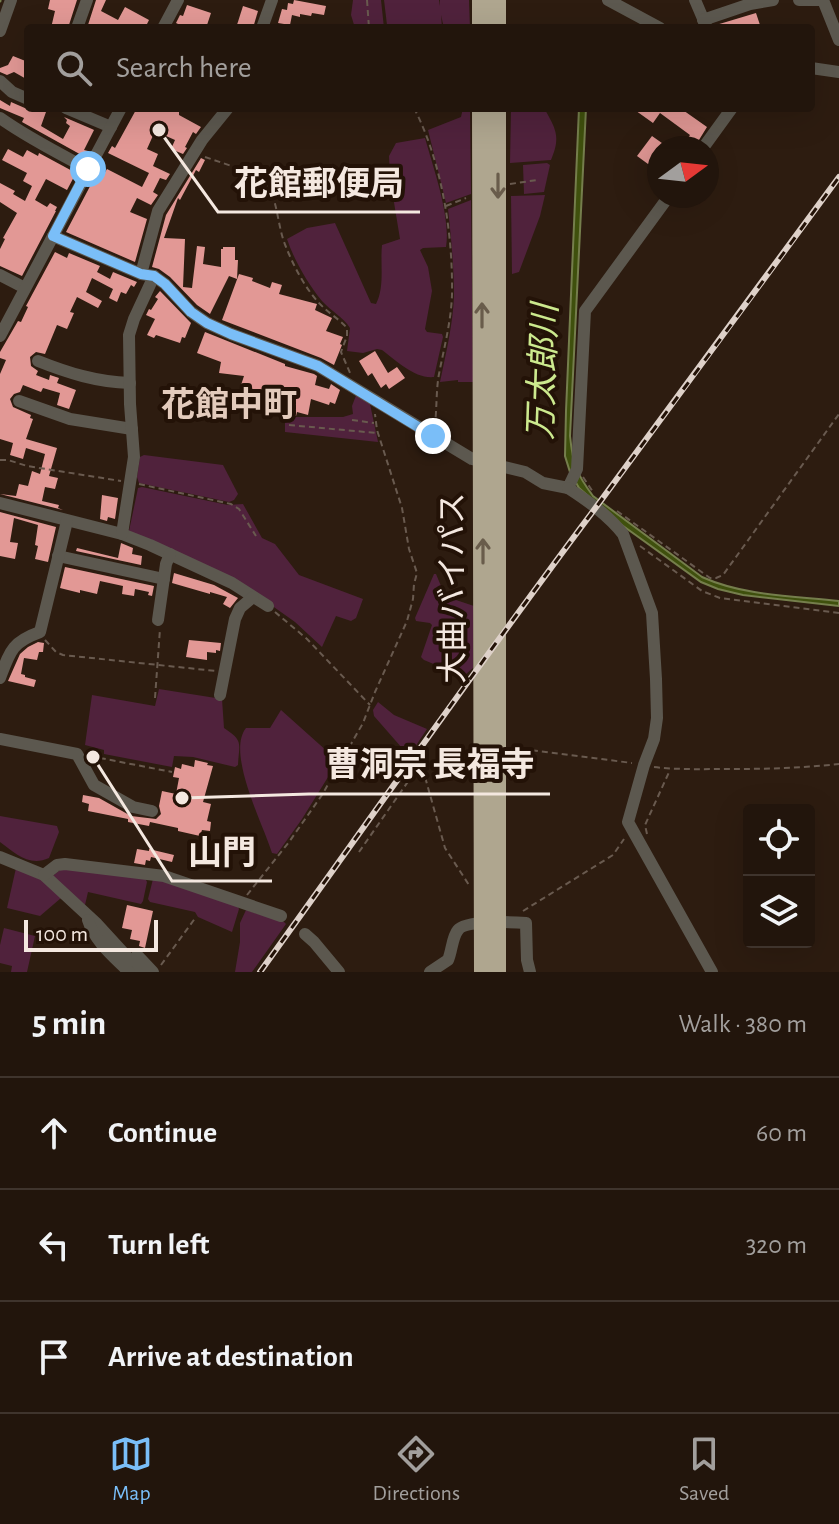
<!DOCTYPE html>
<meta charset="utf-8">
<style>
body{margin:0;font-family:"Alegreya Sans","Noto Sans JP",sans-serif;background:#2a1e15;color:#f1f3f6}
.controls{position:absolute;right:24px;bottom:24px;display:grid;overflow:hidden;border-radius:8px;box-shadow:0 8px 32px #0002}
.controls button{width:72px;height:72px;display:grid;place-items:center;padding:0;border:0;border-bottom:2px solid #3f342d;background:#22150c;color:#f1f3f6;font:40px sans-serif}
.compass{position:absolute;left:647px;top:136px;width:72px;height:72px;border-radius:50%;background:#22150c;box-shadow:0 8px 32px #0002;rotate:75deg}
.scale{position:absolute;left:24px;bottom:20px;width:134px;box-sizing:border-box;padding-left:8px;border:4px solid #f4e8e0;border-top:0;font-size:22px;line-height:28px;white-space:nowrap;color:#f4e8e0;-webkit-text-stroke:6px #231207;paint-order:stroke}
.stop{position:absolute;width:24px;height:24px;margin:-18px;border:6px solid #7abef8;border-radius:50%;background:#fff}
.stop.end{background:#7abef8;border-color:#fff;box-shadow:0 2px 8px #0008}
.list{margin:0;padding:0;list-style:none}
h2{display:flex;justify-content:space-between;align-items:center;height:104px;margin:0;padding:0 32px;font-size:34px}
h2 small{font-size:26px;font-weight:400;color:#a29f9d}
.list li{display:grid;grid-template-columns:52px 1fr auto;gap:24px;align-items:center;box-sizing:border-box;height:112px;padding:0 32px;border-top:2px solid #3f342d}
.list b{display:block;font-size:30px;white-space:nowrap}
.list em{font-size:26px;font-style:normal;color:#a29f9d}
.icon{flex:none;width:44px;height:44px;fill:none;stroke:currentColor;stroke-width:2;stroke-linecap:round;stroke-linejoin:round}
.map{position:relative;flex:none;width:839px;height:972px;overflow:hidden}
.search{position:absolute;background:#22150c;box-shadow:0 8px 32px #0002;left:24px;right:24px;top:24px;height:88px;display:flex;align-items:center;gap:20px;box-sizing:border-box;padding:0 28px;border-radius:8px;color:#a29f9d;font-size:30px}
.sheet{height:440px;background:#22150c}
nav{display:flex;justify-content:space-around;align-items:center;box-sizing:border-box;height:112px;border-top:2px solid #3f342d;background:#22150c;font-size:22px;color:#a29f9d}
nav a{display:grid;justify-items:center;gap:4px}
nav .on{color:#7abef8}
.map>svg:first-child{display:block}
</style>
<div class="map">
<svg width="839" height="972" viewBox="0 0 839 972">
<rect width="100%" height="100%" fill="#2d1c10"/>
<g fill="#50223c">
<polygon points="353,0 381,0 384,28 355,28 351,15"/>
<polygon points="384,0 439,0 440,6 440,0 469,0 470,28 444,28 441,15 442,28 386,28 387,25"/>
<polygon points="463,108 470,108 471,194 446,203 428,130 461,117"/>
<path d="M 511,108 L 544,108 C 556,129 561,137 551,160 L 510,163 Z"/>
<path d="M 425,138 C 433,167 451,217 446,247 L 423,248 L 420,250 L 428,267 L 432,291 L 425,329 L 427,332 L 442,334 L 443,337 L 434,377 C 415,379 397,361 382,350 L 377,349 L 363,353 L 347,351 L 350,328 C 343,317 331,311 322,301 C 308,284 294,260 287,239 L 307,228 L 335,223 L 371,303 L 376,304 C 385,287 380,263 382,245 L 400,239 L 390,178 L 389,156 L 396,143 Z"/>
<polygon points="547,163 550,165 544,192 524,194 523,165"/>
<polygon points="545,195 540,216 519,272 512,274 511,196"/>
<path d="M 471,200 L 473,382 L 458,382 L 458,380 L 440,382 C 446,353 453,324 454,296 C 454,266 451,237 448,209 Z"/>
<polygon points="357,393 370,404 378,442 285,432 285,417 343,417 353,414 352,406"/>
<polygon points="144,455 223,465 238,494 234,500 229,502 139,483 137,477 140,457"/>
<polygon points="142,487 228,505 243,504 262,538 275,544 299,575 363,599 356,618 351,621 336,616 322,647 295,622 271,605 129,531 138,488"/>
<polygon points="434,574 436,574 441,586 441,592 456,600 474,606 473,668 466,674 460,675 424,660 421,657 432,625 430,623 416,621 415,618"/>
<path d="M 159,689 L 222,699 L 224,728 C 244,741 239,743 238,765 L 235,767 L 193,757 L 174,756 L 172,767 L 104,754 L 104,750 L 85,745 L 92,695 L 155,706 Z"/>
<polygon points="378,702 394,715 427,729 409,756 374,716 373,710"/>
<path d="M 281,710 L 338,761 L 302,819 L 277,854 L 272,853 C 263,824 226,753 246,728 L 270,728 Z"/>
<path d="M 0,816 L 57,826 L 59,832 L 49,858 C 29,867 15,853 0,842 Z"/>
<polygon points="16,868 42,880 61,898 40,916 7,908"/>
<polygon points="63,868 145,878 147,882 143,901 141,904 88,892 85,905 51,877"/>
<polygon points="157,878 237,905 239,909 232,932 198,917 195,912 150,902 148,899 153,879"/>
<polygon points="246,910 284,922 286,924 252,972 235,972 240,942 240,923"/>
<polygon points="4,928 35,936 27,972 11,972 12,966 0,963 0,945"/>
</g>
<path fill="#3f500d" stroke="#757e4c" stroke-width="2" d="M 579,108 L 586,108 L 570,436 C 573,465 576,473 593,496 L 702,577 C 744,596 793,596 839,601 L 839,606 L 743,595 L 718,589 L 701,582 L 619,523 L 579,488 L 570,472 L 565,456 L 566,411 Z"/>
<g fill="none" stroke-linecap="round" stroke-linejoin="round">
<polyline stroke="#757e4c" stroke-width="3" points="0,1 0,0"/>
</g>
<g fill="#e29895">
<polygon points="50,0 77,0 68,28 51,28 55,11 48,9"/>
<polygon points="96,0 106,0 101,11 118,20 125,7 149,20 145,28 87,28"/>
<polygon points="294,0 326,6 324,15 312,13 311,16 300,14 300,17 292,15 290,25 278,23 282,9 287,10 288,3 293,4"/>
<polygon points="187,5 211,13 206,28 179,28 180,25 176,23 180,15 183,16"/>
<polygon points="243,6 258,11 253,28 236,28"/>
<polygon points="756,13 761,28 716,28 716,25"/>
<polygon points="13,56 28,62 28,80 14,72 7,75 0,72 0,68 8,65"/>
<polygon points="0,100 10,106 11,102 34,112 36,108 46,112 41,126 63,139 70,126 66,123 67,120 64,117 92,129 94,130 84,150 88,151 85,157 22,122 24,118 0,108"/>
<polygon points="137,108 177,108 179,110 179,115 201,127 196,134 193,132 185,147 187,148 183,154 171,149 175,140 155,131 147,149 158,154 153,166 170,174 166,180 160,178 153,192 158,195 151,205 137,198 130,212 147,219 135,262 66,232 98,171 104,174 107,169 142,187 149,173 108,153 112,146 115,148"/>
<polygon points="632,108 680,108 707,127 694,148 681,148 690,135 660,113 653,123"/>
<polygon points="652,136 669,148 659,148 659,172 637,156"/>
<polygon points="8,149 23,157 27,150 38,156 39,153 76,173 67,190 46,179 35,200 47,207 50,203 57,207 55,211 56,211 22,276 0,266 0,249 5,239 3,238 17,213 0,202 0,183 15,191 13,194 25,201 32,186 23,181 27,173 2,160"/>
<polygon points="201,158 205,160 199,172 196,170 180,200 178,198 164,238 185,239 183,287 192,288 197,246 205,247 203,264 221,267 221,249 223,249 223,247 235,247 235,260 238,260 237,279 229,276 210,314 197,305 170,277 159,269 152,267 166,215"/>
<polygon points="55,252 67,258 69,253 100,266 97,272 110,279 113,272 137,282 134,287 131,285 126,294 121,292 117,302 109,298 113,289 92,278 86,292 102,301 98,308 77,297 70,312 74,313 67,329 57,325 45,354 36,352 30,357 31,366 38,371 36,375 49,380 50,375 59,378 57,383 76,390 69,409 57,405 60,393 43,388 41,392 23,385 20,392 14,394 10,399 13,407 31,415 30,418 33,419 26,439 57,448 49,476 58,478 55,489 45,487 42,501 59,505 58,508 63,510 0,494 16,496 19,484 28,486 32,471 40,474 45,454 26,448 23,459 10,455 13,443 0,439 0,374 6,360 0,358 0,352 18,321 21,322 28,307 26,306"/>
<polygon points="239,274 253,278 252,281 270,288 272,282 282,285 279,294 317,304 315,310 332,318 326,331 343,337 340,344 342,345 334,365 321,358 222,320"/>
<polygon points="160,291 191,323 185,338 182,337 180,343 156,335 154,338 147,335 155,319 146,315 149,309 151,310 158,299 155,297"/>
<polygon points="205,332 285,364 285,366 314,374 317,376 315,385 329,389 331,384 340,390 335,404 330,402 329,405 311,399 308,415 297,412 296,416 288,415 292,390 271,386 272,413 263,414 262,398 257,397 259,391 241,385 244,376 219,373 221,362 197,353"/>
<polygon points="375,351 388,373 397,367 405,378 389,389 386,384 381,388 372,373 368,376 359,361"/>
<polygon points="102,495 118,498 115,519 108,517 107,521 100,519"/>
<polygon points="0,512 56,527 48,562 35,559 38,546 35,545 38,525 14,518 10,542 18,543 15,559 0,556"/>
<polygon points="121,543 133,548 132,554 142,556 141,565 76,551 77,548 118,558"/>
<polygon points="65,567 154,586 152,596 148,595 149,592 135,589 134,596 122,594 123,586 100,581 97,594 80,590 80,593 60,588"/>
<polygon points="174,573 214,585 238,598 230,608 223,604 227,597 210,592 210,594 172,583"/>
<polygon points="189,640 221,643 220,651 216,650 216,653 207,652 207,660 186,657"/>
<polygon points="38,642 44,643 43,652 39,652 37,660 24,658 21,674 25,675 25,677 36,680 34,687 8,681 20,654 28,647"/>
<polygon points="195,760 208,763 207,765 213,766 203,802 211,804 207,821 211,822 210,831 202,830 200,836 178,831 178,828 150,822 149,826 128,822 128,819 88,811 89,804 82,802 83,795 99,798 131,816 156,819 161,814 159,806 162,791 176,794 179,778 173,777 175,767 181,769 182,764 194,767"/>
<polygon points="137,849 149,851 149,849 153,850 174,855 172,862 151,857 150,861 146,860 145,865 134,863"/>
<polygon points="127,905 153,911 145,948 139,946 140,941 130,939 132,930 122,928"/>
</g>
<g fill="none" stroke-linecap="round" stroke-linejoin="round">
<g stroke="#695a4f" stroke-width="2" stroke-dasharray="6 4" stroke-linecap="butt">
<polyline points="367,0 369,28"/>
<path d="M 414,108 C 442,162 453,234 452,295 C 451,322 444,348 439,374 C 436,390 437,407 435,424"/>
<path d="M 205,157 L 261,176 C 279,195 276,224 286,247 C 294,267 307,292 323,307 C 330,314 339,319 347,328 L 347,336 L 341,352 L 350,373"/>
<polyline points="510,184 537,180"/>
<polyline points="446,206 466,198"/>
<polyline points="352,420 374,423"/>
<polyline points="289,425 377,433"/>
<polyline points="0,460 8,460 27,466 121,481"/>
<polyline points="583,477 593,492"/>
<polyline points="139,484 231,504 239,509 256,536"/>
<polyline points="617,511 710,578 716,578 723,575 839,414"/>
<polyline points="640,546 702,591 720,598 839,613"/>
<polyline points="275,612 307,639 370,705"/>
<polyline points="45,640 56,652 63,655 216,671"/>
<polyline points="155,698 160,629"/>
<polyline points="522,749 632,763"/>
<polyline points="90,756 172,772"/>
<path d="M 654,767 C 679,770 705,769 731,769 C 767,769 803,768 839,764"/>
<polyline points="647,834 645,825 670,770"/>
<polyline points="359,852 414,773 420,772 425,777 445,848 469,885"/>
<polyline points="247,895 289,842 322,795 363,723 375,692 407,621 413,599 414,584 417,573 409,549 402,508 377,430 375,414"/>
<polyline points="523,911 613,855 624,839"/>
<polyline points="161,965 196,917"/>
</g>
<g stroke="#5c584f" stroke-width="12">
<polyline points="608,0 660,28"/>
<polyline points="695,0 707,28"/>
<polyline points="799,0 823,0 839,40"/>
<polyline points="703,20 750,4 773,0"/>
<polyline points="77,28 87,0"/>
<polyline points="163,28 178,0"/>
<polyline points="262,28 272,0"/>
<polyline points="0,31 11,0"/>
<polyline points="811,68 839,72"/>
<polyline points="0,81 12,92 28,99"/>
<polyline points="66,108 111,127"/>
<path d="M 0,118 C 28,138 58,153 88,169"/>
<polyline points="703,148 732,108"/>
<polyline points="53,236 141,274 154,276 165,284 191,312 207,323 231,334 318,366 472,459 525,472 543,483 568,488 577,469 585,311 669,196"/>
<polyline points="141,274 158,211 202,140 228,108"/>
<polyline points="0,275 25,288"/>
<polyline points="0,336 121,108"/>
<path d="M 38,361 C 68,373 97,382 130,383"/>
<polyline points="19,401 70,419 132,429"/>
<path d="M 568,488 C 588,501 608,515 623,534 L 652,613 L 656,679 L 657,718 L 654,739 L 644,765 L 628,822 L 712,972"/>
<polyline points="0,503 122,534 150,545 232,583 268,606"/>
<polyline points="122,534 134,457 130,404 129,335 134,319 154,276"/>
<polyline points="58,556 164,579"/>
<polyline points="158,620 166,564 170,554"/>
<path d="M 0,678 C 10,651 12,642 40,632 L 67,521"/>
<polyline points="220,695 235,619 240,608 253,597"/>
<polyline points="0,739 77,754 94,785 133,807 152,811"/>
<polyline points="0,857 44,875 97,924 141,972"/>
<polyline points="44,875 57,865 65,864 164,876 281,916"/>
<path d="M 88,920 C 95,942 114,957 129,972"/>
<polyline points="305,934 314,942 339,972"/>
<polyline points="137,955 153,972"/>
<path d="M 430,972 L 448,960 C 452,951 452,937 458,930 C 465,920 513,922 526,923 L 527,960 L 530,972"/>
</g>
<g stroke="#afa68f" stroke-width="18">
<polyline points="481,0 481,28"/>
<polyline points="497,0 497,28"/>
<polyline points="481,108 483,972"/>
<polyline points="497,972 497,108"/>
</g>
<defs>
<path id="rail" d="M 260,972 C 370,819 478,665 591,514 C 674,402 757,290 839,177"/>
</defs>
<use href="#rail" stroke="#ded1c9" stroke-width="6"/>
<use href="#rail" stroke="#231207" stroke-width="3" stroke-dasharray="9" stroke-linecap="butt"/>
</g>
<defs><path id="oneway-shaft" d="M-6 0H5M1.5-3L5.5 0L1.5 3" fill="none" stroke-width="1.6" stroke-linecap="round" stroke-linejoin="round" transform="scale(2)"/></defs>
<g stroke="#695c4b">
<use href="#oneway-shaft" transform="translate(498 186) rotate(90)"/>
<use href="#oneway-shaft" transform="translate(482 315) rotate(-90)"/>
<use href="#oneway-shaft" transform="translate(483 551) rotate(-90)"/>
</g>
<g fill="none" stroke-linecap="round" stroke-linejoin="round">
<polyline stroke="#7abef8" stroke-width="10" points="88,169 53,236 141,274 154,276 165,284 191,312 207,323 231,334 318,366 433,436"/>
</g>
<g text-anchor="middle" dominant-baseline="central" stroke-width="8" stroke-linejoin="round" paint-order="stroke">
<g font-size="32" fill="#f4e8e0" stroke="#231207">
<text transform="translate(453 588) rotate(-90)">大曲バイパス</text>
</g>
<g font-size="34" font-style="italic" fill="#cce98e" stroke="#231207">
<text transform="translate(544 372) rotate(-88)">万太郎川</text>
</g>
<g font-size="34" font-weight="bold" fill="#e3cbbc" stroke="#231207">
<text x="229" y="406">花館中町</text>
</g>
</g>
<path fill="none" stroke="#f4e8e0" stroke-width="3" d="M159 130L218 212H420M182 798L309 794H550M93 757L172 881H272"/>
<g fill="#f4e8e0" stroke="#231207" stroke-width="3">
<circle cx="159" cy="130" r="8"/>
<circle cx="182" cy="798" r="8"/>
<circle cx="93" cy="757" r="8"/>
</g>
<g font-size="34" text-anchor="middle" font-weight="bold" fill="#f4e8e0" stroke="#231207" stroke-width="8" stroke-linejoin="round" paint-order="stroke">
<text x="319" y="195">花館郵便局</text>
<text x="430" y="776">曹洞宗 長福寺</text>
<text x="222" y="864">山門</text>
</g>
</svg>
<div class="controls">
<button><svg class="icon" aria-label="locate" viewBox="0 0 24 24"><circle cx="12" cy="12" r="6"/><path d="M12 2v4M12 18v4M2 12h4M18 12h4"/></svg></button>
<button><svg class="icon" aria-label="layers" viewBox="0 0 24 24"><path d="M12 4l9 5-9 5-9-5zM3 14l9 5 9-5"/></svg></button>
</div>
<svg class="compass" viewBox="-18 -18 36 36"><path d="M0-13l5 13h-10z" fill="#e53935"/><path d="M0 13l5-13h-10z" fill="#a29f9d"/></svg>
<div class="scale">100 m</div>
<div class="stop" style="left:88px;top:169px"></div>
<div class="stop end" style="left:433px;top:436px"></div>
<div class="search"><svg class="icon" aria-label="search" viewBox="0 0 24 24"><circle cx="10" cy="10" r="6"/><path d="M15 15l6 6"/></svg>Search here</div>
</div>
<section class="sheet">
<h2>5 min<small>Walk · 380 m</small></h2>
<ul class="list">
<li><svg class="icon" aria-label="ahead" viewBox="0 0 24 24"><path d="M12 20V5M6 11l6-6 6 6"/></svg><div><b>Continue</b></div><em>60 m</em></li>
<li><svg class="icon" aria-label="left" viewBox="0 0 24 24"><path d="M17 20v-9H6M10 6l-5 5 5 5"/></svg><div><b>Turn left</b></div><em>320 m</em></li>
<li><svg class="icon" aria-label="arrive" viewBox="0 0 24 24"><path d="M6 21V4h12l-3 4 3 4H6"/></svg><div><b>Arrive at destination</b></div></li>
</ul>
</section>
<nav>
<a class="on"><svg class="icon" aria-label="map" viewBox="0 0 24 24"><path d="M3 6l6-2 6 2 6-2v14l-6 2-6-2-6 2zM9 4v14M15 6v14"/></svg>Map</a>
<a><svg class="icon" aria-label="directions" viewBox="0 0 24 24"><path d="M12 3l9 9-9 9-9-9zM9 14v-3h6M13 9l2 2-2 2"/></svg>Directions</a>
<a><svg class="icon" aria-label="saved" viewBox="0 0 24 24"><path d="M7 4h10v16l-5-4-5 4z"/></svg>Saved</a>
</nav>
